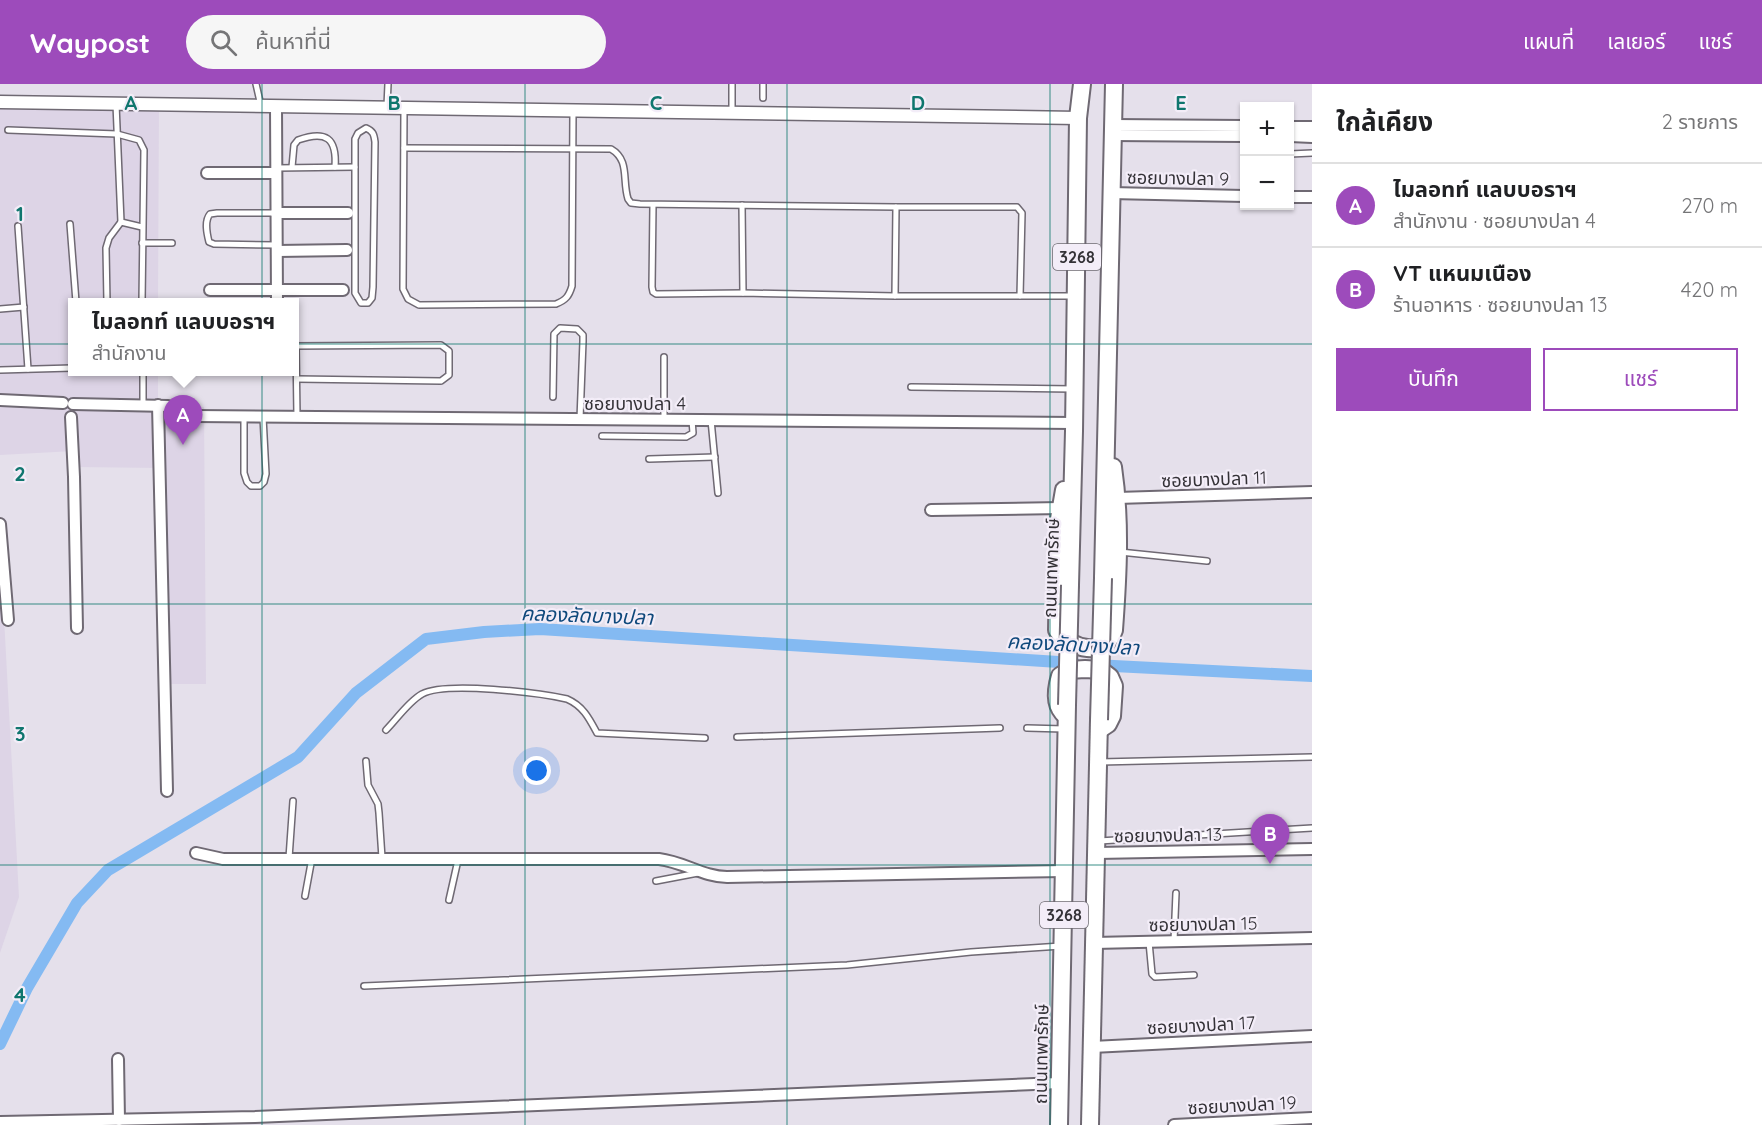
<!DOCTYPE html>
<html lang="th">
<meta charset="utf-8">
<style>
body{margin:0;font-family:Quicksand,"Noto Sans Thai",sans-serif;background:#f6f6f6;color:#202124}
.controls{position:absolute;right:18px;top:18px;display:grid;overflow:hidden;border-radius:0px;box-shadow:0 2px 4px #0004}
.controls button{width:54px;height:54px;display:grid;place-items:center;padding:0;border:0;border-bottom:2px solid #e0e0e0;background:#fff;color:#202124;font:30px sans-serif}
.you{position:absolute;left:537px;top:687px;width:21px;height:21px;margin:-15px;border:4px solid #fff;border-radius:50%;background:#1a73e8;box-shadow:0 0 0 9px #1a73e833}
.badge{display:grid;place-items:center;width:39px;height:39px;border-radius:50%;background:#9d4bbb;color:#fff;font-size:20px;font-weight:700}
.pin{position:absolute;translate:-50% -50px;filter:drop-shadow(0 2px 3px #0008)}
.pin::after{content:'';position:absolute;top:32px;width:21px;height:18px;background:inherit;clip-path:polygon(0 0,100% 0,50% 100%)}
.popup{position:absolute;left:68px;top:214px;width:231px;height:78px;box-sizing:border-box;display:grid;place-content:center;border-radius:0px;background:#fff;filter:drop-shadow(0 2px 4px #0005);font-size:20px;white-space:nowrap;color:#757577}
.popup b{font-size:22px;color:#202124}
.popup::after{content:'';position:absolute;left:50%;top:100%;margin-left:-12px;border:12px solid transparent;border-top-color:#fff}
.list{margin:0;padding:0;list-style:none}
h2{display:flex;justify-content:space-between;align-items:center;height:78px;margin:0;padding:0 24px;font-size:26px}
h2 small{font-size:20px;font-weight:400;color:#757577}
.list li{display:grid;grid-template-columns:39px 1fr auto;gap:18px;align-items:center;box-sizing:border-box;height:84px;padding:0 24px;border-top:2px solid #e0e0e0}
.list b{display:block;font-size:22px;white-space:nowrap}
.list p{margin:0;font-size:20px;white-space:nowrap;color:#757577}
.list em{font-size:20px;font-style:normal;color:#757577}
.actions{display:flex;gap:12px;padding:18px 24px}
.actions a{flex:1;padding:14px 0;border:2px solid #9d4bbb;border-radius:0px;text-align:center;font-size:21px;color:#9d4bbb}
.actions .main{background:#9d4bbb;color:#fff}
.icon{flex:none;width:33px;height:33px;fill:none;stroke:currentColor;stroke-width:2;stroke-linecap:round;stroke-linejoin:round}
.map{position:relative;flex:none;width:1312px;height:1041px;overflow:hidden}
header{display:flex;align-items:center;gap:36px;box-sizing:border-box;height:84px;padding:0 30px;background:#9d4bbb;color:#fff}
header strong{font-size:28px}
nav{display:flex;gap:33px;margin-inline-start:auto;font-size:21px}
.search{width:420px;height:54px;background:#f6f6f6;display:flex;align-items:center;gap:15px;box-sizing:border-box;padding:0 21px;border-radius:33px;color:#757577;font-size:22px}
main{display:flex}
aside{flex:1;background:#fff}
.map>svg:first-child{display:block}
</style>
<header>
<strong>Waypost</strong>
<div class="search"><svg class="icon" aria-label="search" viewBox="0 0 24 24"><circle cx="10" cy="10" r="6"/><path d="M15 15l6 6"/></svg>ค้นหาที่นี่</div>
<nav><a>แผนที่</a><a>เลเยอร์</a><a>แชร์</a></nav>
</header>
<main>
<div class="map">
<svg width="1312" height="1041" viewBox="0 0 1312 1041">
<rect width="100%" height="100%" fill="#e5e0eb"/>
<g fill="#ddd4e6">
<polygon points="0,18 159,20 158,218 72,218 72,288 158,288 158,322 204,323 206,600 165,600 159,384 75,383 74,367 0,371"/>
<polygon points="0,458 19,813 0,869"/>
</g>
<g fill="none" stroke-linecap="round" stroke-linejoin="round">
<g stroke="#84baf2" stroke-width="12">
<polyline points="1094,581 1312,592"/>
<polyline points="0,960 27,904 77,819 108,786 298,673 356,609 426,555 484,548 540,545 1074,579"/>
</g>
<polyline stroke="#c2bdc7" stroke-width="10" stroke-dasharray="10 5" stroke-linecap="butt" points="168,322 195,332"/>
<defs>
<g id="service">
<polyline points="256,0 261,22"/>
<polyline points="763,0 763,14"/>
<polyline points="116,20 121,138 142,143"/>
<polyline points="387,22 388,0"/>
<path d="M 404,26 L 403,205 L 408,215 L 419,221 L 556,220 C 566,216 569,212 572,202 L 573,27"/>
<polyline points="732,28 732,0"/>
<path d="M 366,44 C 373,47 374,50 375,58 L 373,203 L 372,214 L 368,219 L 361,219 L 355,209 L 355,55 L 358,49 Z"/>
<polyline points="8,46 117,50 139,56 144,66 142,218"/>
<path d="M 404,64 L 611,65 C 630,76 622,96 628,115 L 631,119 L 640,120 L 896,123 L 895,212 L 1074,212"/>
<polyline points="1290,70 1312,69"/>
<path d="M 292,83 L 294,61 L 298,56 C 326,46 337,54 335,83"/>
<polyline points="277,84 355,83"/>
<polyline points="653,121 652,203 653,208 656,210 743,209 895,212"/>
<polyline points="742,121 743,209"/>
<polyline points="896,123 1017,123 1022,129 1020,212"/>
<polyline points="70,140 76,218"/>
<polyline points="18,142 28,285"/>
<polyline points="142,159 172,159"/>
<path d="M 276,161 L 214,160 L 209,158 C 207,150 204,137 210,130 L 217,129 L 276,129"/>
<polyline points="107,218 106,164 109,154 121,138"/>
<polyline points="0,225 24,223"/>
<polyline points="294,262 441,261 449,267 449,291 441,297 297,295"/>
<polyline points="296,262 297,332"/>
<polyline points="0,286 72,284"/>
<polyline points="143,288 143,321"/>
<polyline points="911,303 1073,305"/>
<polyline points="553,313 554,250 560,244 577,245 583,251 583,257 580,335"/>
<polyline points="244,333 244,389 247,398 251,402 260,402 264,398 266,390 263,333"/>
<polyline points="664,336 664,273"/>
<polyline points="711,336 718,409"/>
<polyline points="602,352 686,353 693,349 692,336"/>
<polyline points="649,375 715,373"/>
<polyline points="1120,468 1207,477"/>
<polyline points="1027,644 1064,645"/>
<path d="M 386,646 C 397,635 408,618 422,610 C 446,597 540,609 567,615 C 583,622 589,634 597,649 L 705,654"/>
<polyline points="737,653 1000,644"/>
<polyline points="366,677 368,701 378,720 379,729 382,774"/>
<polyline points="1100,678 1312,673"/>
<polyline points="1099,757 1312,744"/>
<polyline points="289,774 293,717"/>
<polyline points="656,797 698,789"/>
<polyline points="305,812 312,774"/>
<polyline points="449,816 458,776"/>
<polyline points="1174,857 1176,809"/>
<polyline points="1149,858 1152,890 1155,893 1194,891"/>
<polyline points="364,902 847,881 971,868 1061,862"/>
</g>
<g id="minor">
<polyline points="276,22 277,218"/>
<polyline points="1112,41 1244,42"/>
<polyline points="1290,43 1312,43"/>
<polyline points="1112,51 1244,52"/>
<polyline points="1290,52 1312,53"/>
<polyline points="207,89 276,89"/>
<polyline points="1111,109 1244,112"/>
<polyline points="1290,113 1312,113"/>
<polyline points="276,129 348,129"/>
<polyline points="277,167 347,166"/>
<polyline points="210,206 343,206"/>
<polyline points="0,316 63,319"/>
<polyline points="73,320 168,322"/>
<polyline points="158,321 167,707"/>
<polyline points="195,332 1074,339"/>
<polyline points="71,333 74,393 77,544"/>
<polyline points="1117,414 1312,408"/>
<polyline points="931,426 1061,424"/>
<polyline points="0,440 8,536"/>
<path d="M 196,769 L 223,775 L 659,775 C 684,778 704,793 727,793 L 1065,787"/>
<polyline points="1097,769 1312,765"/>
<polyline points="1094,859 1312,854"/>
<polyline points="1092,963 1312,952"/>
<polyline points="118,975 119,1036"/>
<polyline points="0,1038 255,1033 1059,999"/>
<polyline points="1174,1041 1312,1034"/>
</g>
<polyline id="tertiary" points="0,18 1078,34"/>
<g id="primary">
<path d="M 1064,406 L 1059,435 L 1057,546 C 1071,566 1105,574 1114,546 C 1118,492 1121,437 1113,383"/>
<polyline points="1103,494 1114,0"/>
<polyline points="1070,501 1074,347 1078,34 1082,0"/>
<path d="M 1066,632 C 1054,622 1056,605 1060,592 L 1069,586 L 1085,585 L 1101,586 L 1110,593 L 1114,602 L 1112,632 L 1108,640 L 1099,646"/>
<polyline points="1059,1041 1067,621"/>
<polyline points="1090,1041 1099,636"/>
</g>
</defs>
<use href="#service" stroke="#6f6973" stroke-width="8"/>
<use href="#minor" stroke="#6f6973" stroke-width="14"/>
<use href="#tertiary" stroke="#6f6973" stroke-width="15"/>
<use href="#primary" stroke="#6f6973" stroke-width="20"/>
<use href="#service" stroke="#fff" stroke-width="5"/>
<use href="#minor" stroke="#fff" stroke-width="10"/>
<use href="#tertiary" stroke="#fff" stroke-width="12"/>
<use href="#primary" stroke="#fff" stroke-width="16"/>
<defs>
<g id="primary-bridge">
<polyline points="1067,621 1070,501"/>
<polyline points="1099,636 1103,494"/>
</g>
</defs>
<use href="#primary-bridge" stroke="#6f6973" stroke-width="20" stroke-linecap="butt"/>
<use href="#primary-bridge" stroke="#fff" stroke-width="16"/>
</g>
<path fill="none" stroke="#0f766e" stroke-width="1.5" stroke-opacity="0.55" d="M 262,0 L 262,1041M 525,0 L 525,1041M 787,0 L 787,1041M 1050,0 L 1050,1041M 0,260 L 1312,260M 0,520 L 1312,520M 0,781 L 1312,781"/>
<g text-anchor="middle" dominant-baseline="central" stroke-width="4.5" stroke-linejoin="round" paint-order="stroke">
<g fill="#f3edf8" stroke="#6d6a71" stroke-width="1.5">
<rect x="1053" y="160" width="48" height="26" rx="4.5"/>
<rect x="1040" y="818" width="48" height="26" rx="4.5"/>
</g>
<g font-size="16" font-weight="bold" fill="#343237">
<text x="1077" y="173">3268</text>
<text x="1064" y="831">3268</text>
</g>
<g font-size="18" fill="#343237" stroke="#f3edf8">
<text transform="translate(1178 94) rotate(1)">ซอยบางปลา 9</text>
<text x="635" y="319">ซอยบางปลา 4</text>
<text transform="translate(1214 395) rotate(-2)">ซอยบางปลา 11</text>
<text transform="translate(1051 484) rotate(-88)">ถนนเทพารักษ์</text>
<text transform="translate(1168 751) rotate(-1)">ซอยบางปลา 13</text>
<text transform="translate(1203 840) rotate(-1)">ซอยบางปลา 15</text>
<text transform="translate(1201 941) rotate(-3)">ซอยบางปลา 17</text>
<text transform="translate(1041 970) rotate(-89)">ถนนเทพารักษ์</text>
<text transform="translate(1242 1021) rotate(-3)">ซอยบางปลา 19</text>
</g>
<g font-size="20" font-style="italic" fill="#0f487b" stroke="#f3edf8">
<text transform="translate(587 531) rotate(2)">คลองลัดบางปลา</text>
<text transform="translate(1073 560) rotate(3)">คลองลัดบางปลา</text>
</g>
</g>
<g font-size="20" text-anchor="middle" font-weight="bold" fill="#0f766e" stroke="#f3edf8" stroke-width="4.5" stroke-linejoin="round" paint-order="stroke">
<text x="131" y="26">A</text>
<text x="394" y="26">B</text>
<text x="656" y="26">C</text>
<text x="918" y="26">D</text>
<text x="1181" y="26">E</text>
<text x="20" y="137">1</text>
<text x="20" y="397">2</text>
<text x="20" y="657">3</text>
<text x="20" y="918">4</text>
</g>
</svg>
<div class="controls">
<button>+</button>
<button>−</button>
</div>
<div class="you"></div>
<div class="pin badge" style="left:183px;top:361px">A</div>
<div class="popup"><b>ไมลอทท์ แลบบอราฯ</b>สำนักงาน</div>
<div class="pin badge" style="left:1270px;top:780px">B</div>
</div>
<aside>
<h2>ใกล้เคียง<small>2 รายการ</small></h2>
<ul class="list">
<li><span class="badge">A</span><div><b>ไมลอทท์ แลบบอราฯ</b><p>สำนักงาน · ซอยบางปลา 4</p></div><em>270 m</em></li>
<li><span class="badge">B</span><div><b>VT แหนมเนือง</b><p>ร้านอาหาร · ซอยบางปลา 13</p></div><em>420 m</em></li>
</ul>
<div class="actions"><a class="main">บันทึก</a><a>แชร์</a></div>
</aside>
</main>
